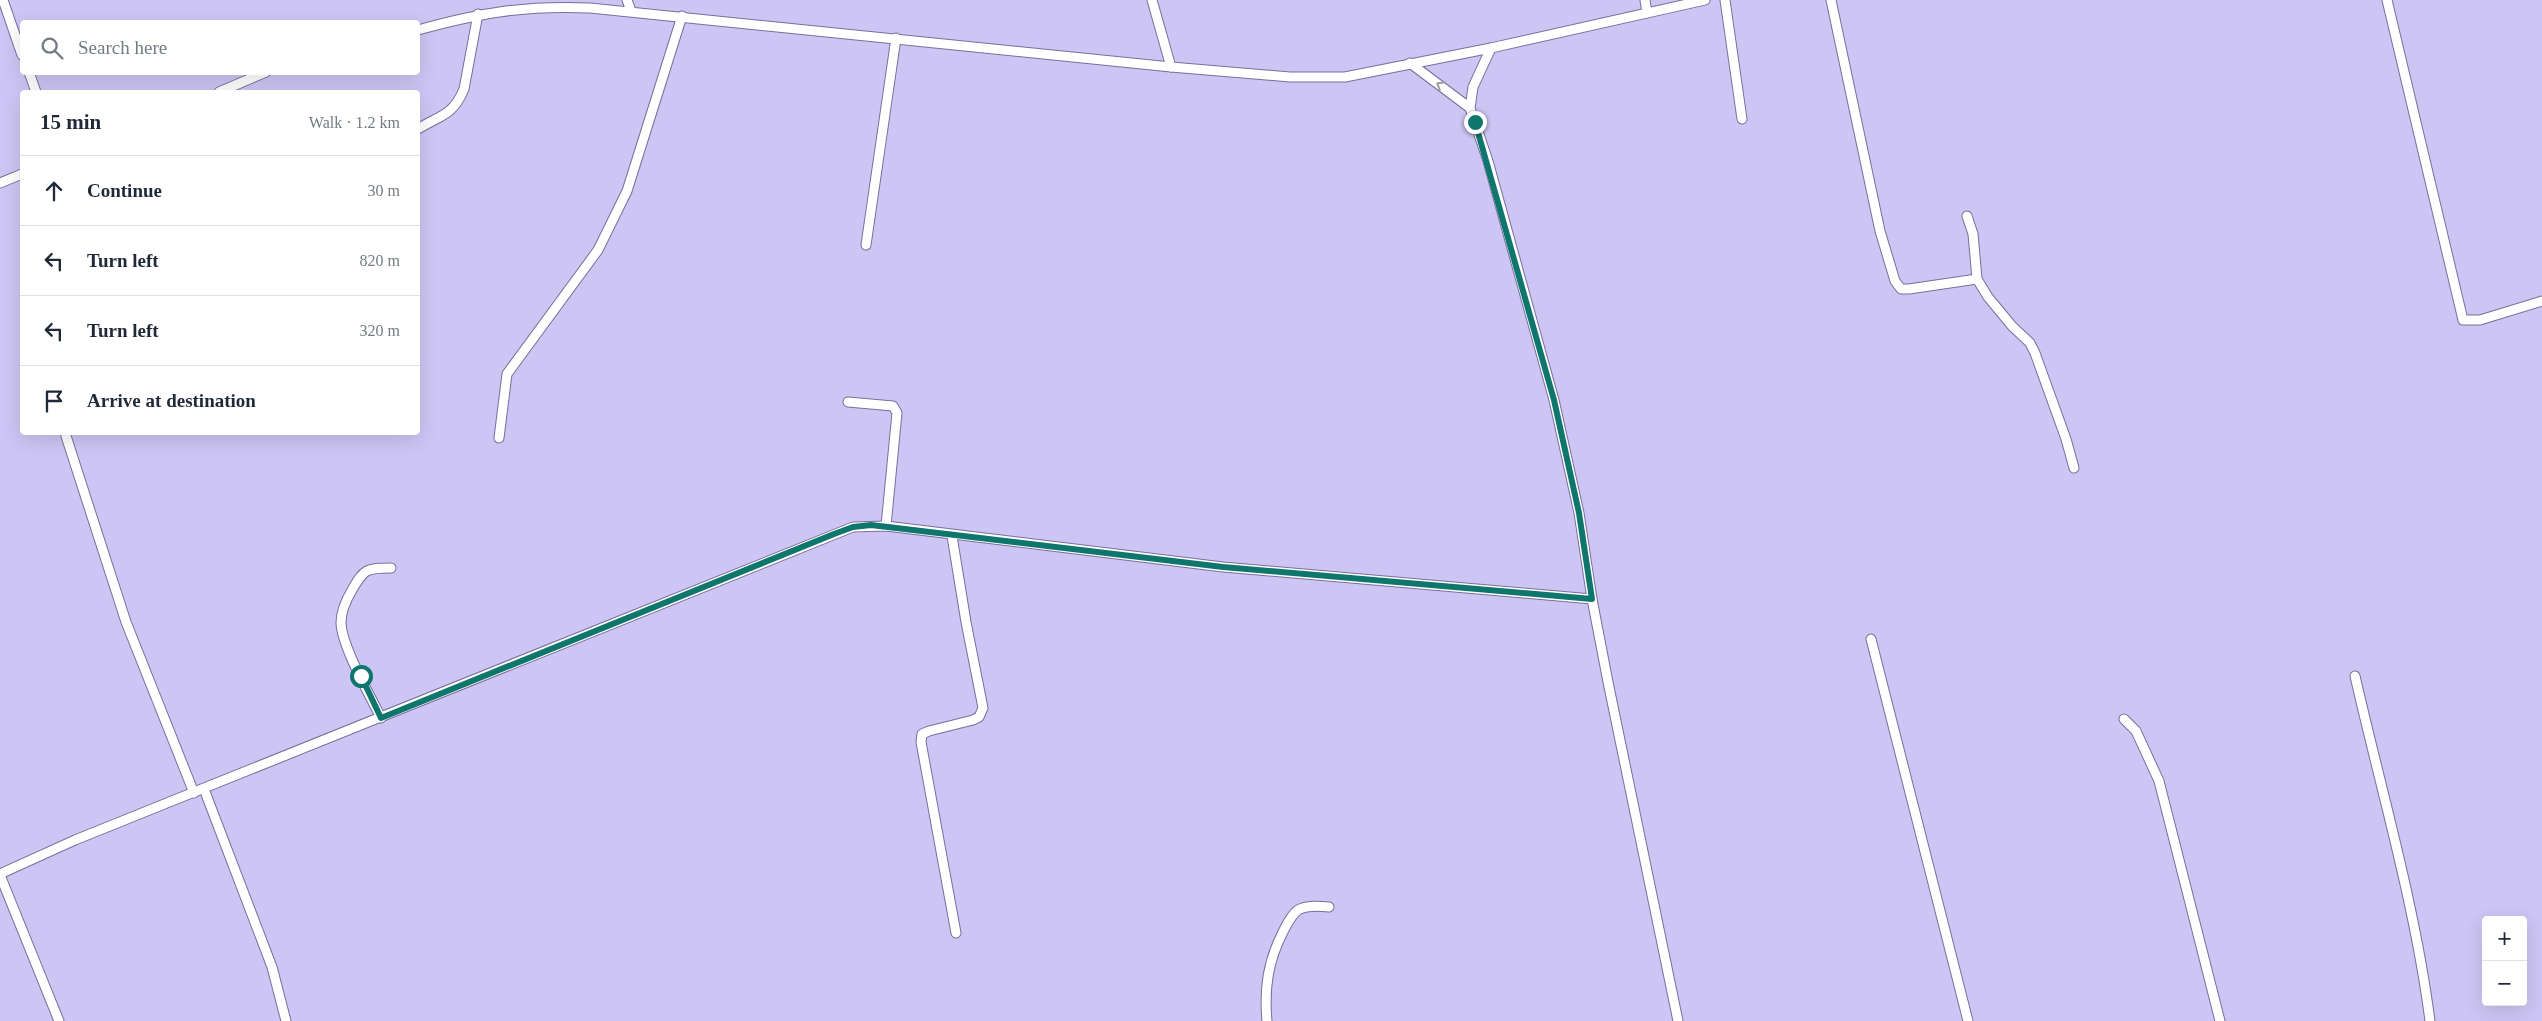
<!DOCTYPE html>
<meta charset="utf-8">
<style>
body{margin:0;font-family:Georgia,serif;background:#f2f2f3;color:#1f2937}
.controls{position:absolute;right:15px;bottom:15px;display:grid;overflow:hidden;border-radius:5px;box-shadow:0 5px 20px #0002}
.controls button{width:45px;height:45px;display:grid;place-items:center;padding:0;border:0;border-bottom:1px solid #e0e1e3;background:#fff;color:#1f2937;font:25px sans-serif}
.stop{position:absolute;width:15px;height:15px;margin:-11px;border:4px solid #0f766e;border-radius:50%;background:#fff}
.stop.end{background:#0f766e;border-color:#fff;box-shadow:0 1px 5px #0008}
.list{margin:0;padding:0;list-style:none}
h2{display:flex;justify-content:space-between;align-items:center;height:65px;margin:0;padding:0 20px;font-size:21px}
h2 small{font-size:16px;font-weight:400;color:#747a83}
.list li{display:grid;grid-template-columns:32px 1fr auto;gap:15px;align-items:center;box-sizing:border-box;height:70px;padding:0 20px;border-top:1px solid #e0e1e3}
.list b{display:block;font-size:19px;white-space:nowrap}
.list em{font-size:16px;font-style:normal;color:#747a83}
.icon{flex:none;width:28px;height:28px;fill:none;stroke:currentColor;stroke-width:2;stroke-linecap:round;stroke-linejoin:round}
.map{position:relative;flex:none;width:2542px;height:1021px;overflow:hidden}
.search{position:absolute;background:#fff;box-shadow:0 5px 20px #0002;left:20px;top:20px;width:400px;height:55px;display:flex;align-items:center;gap:12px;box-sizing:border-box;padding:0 18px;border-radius:5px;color:#747a83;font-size:19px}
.panel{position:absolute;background:#fff;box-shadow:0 5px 20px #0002;left:20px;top:90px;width:400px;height:345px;border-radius:5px}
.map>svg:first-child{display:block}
</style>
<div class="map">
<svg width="2542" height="1021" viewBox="0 0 2542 1021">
<rect width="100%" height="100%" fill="#cdc5f4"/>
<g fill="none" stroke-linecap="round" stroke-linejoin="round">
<defs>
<g id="minor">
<polyline points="3,0 22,55"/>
<polyline points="627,0 631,11"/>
<polyline points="1152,0 1171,67"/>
<polyline points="1645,0 1647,13"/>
<polyline points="1725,0 1742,119"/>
<polyline points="1831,0 1880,231 1895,281 1901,289 1909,289 1977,279"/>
<polyline points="2387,0 2463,320 2480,320 2542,301"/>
<path d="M 418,30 C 479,13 526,5 590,8 L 1171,67 L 1290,77 L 1345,77 L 1491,48 L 1705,0"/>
<polyline points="1491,48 1473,87 1470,108 1488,161 1554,400 1579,513 1592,599 1608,682 1678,1021"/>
<polyline points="1410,63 1470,108"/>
<polyline points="29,72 36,92"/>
<polyline points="219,92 266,72"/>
<path d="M 418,129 C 440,115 453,116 464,89 L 478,14"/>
<polyline points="0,183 22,174"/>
<polyline points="1967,216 1973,234 1977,279 1988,297 2012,326 2030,343 2035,353 2066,439 2074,468"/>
<polyline points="866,245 896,38"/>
<polyline points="848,402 893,406 897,413 886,526"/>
<polyline points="66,436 126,622 194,793"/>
<polyline points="499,438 507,374 598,250 627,191 682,16"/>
<polyline points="952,536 966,622 983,708 979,717 973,720 929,731 922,734 921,742 956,933"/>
<polyline points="1871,639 1968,1021"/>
<path d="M 2355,676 C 2381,790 2415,905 2430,1021"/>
<path d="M 381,718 C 370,695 342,647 341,623 C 341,611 346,600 352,590 C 364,569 366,568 391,568"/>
<polyline points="2124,719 2136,731 2159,781 2220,1021"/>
<polyline points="204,789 272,967 286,1021"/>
<polyline points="0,874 75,840 853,527 886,526 1223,567 1592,599"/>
<polyline points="0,875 59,1021"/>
<path d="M 1267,1021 C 1264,988 1268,961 1283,932 C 1287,924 1291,915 1298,910 C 1307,905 1319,906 1329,907"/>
</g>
</defs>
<use href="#minor" stroke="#786f9a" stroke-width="11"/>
<use href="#minor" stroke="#fff" stroke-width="9"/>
</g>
<defs><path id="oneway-chevron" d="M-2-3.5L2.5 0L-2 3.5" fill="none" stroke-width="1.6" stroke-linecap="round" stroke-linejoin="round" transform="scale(1.25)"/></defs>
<use stroke="#9d9ca3" href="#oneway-chevron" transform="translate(1440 85) rotate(-148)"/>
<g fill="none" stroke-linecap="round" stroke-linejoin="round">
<polyline stroke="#0f766e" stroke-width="6" points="361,676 381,718 834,534 853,527 871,525 1223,567 1592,599 1579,513 1554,400 1475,122"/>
</g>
</svg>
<div class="controls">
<button>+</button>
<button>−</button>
</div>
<div class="stop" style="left:361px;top:676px"></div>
<div class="stop end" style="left:1475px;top:122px"></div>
<div class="search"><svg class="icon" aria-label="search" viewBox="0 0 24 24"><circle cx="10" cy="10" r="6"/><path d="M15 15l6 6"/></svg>Search here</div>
<section class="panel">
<h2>15 min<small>Walk · 1.2 km</small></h2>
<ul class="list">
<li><svg class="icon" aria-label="ahead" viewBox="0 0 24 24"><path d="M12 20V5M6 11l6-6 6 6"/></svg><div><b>Continue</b></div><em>30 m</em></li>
<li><svg class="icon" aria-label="left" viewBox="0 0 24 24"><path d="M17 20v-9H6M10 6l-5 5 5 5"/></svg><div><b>Turn left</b></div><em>820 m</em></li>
<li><svg class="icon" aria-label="left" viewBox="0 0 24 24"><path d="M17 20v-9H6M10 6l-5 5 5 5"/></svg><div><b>Turn left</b></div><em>320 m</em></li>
<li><svg class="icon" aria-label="arrive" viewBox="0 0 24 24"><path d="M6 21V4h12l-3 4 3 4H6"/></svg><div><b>Arrive at destination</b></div></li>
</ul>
</section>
</div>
